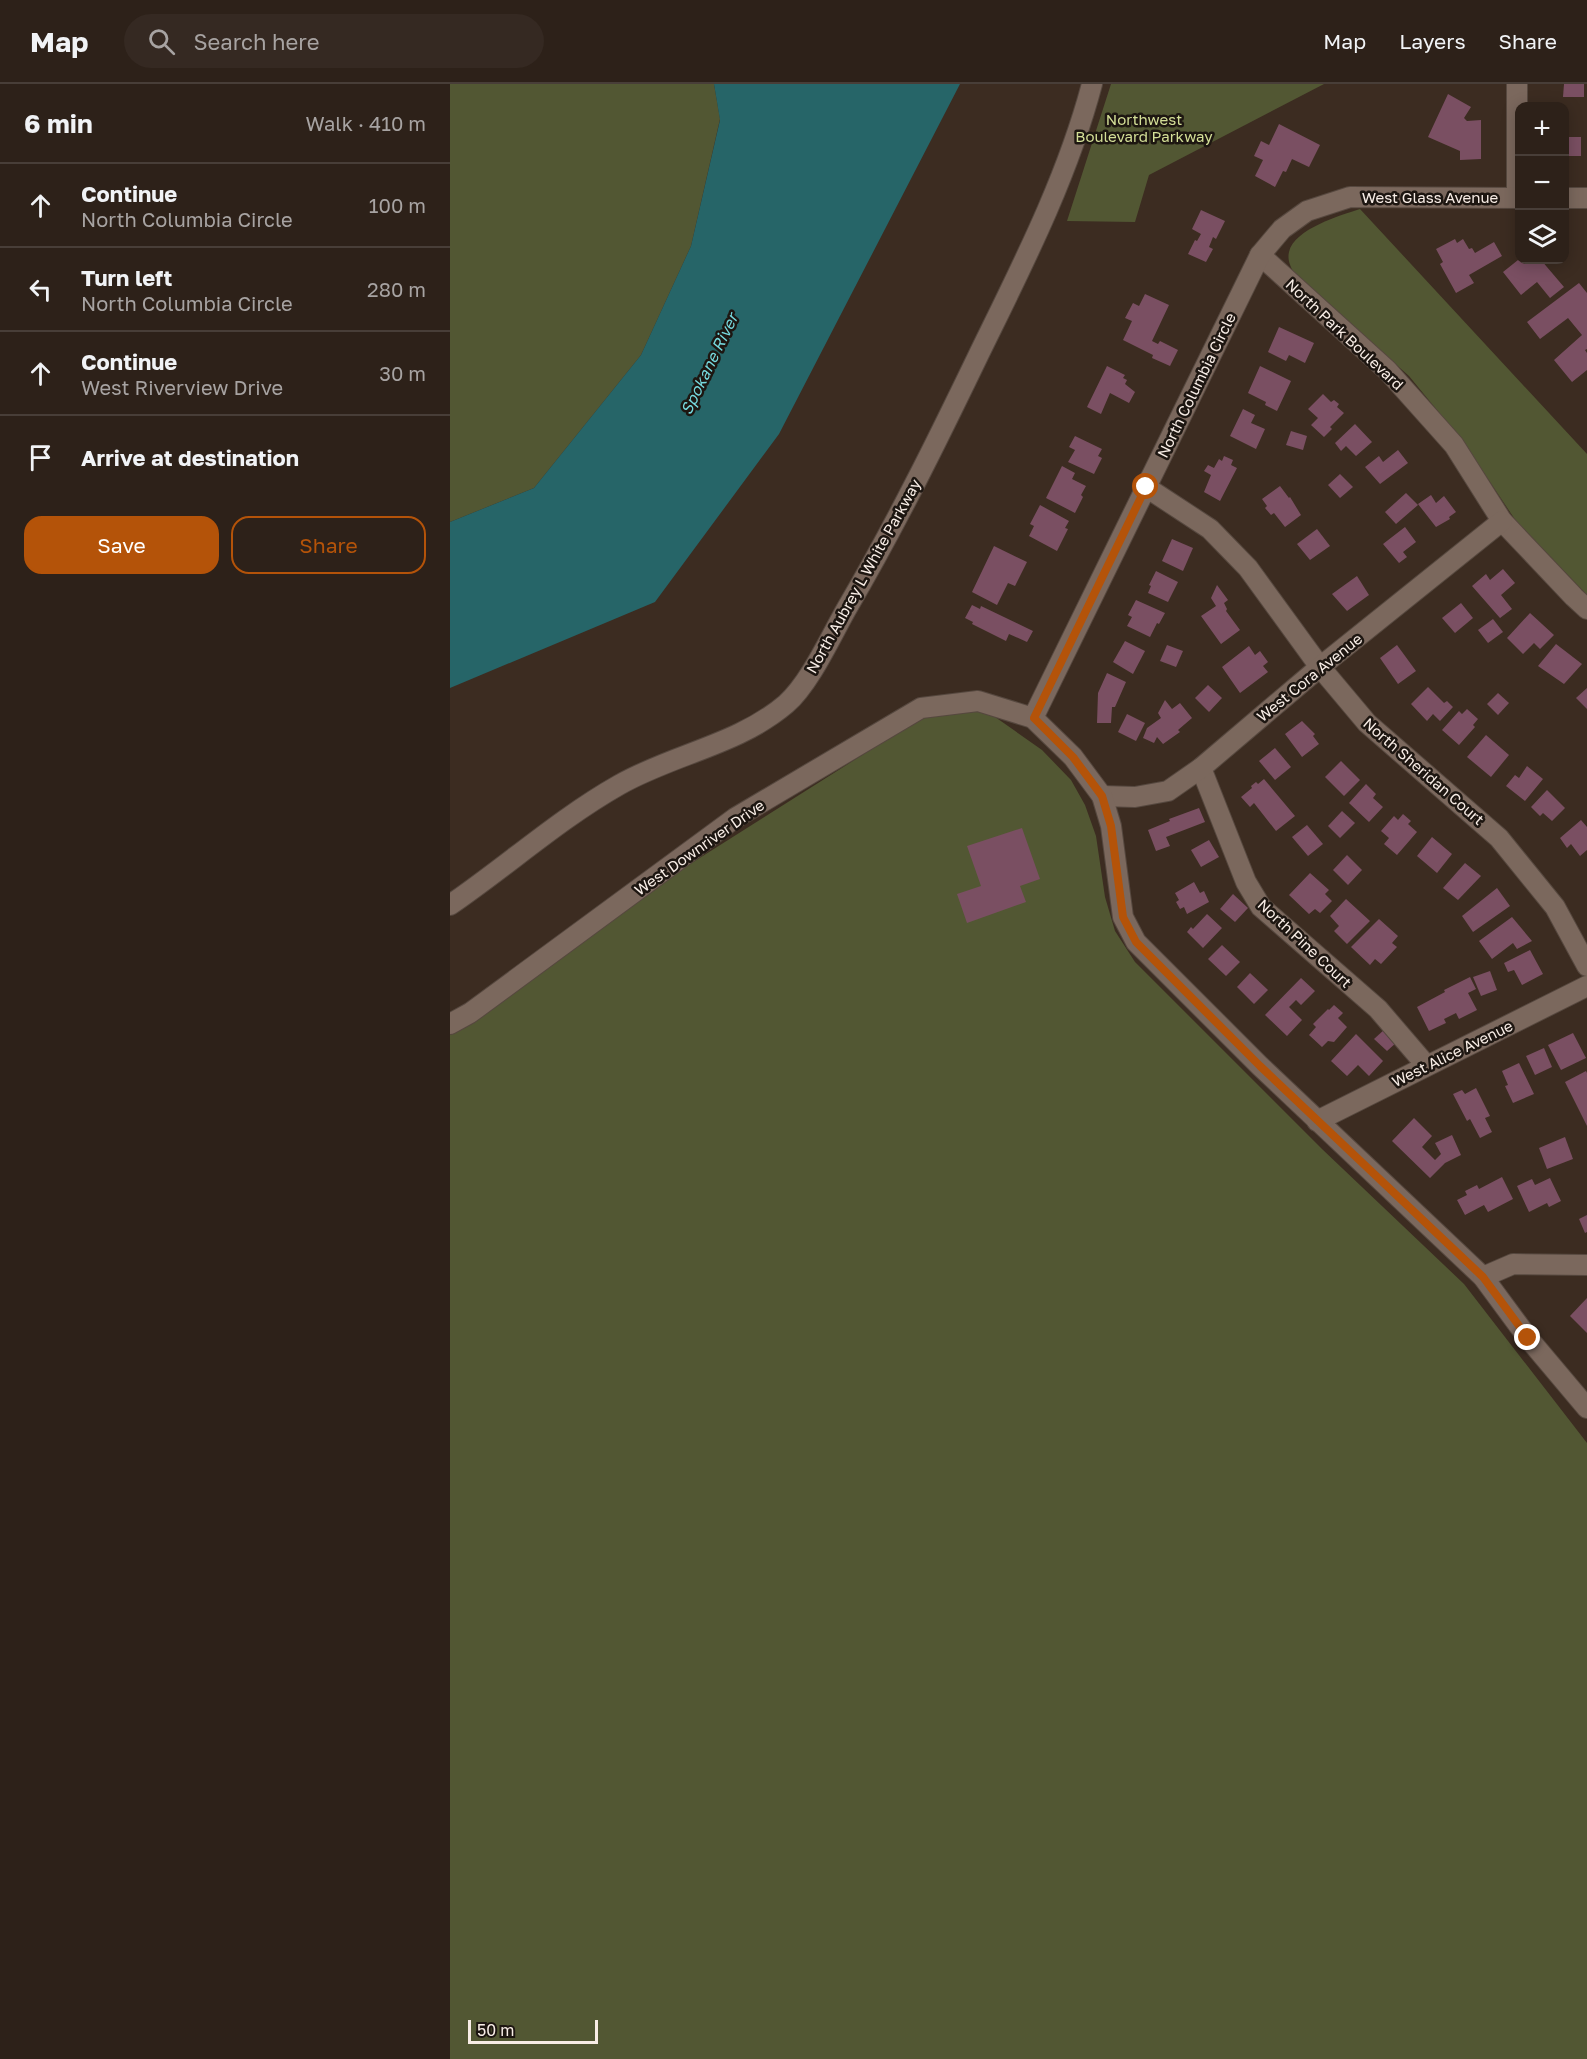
<!DOCTYPE html>
<meta charset="utf-8">
<style>
body{margin:0;font-family:"Golos Text",sans-serif;background:#352922;color:#f1f3f6}
.controls{position:absolute;right:18px;top:18px;display:grid;overflow:hidden;border-radius:12px;box-shadow:0 3px 15px #0003}
.controls button{width:54px;height:54px;display:grid;place-items:center;padding:0;border:0;border-bottom:2px solid #483e38;background:#2d2119;color:#f1f3f6;font:30px sans-serif}
.scale{position:absolute;left:18px;bottom:15px;width:130px;box-sizing:border-box;padding-left:6px;border:3px solid #f8ede6;border-top:0;font-size:16px;line-height:21px;white-space:nowrap;color:#f8ede6;-webkit-text-stroke:4px #1d1611;paint-order:stroke}
.stop{position:absolute;width:18px;height:18px;margin:-14px;border:4px solid #b45309;border-radius:50%;background:#fff}
.stop.end{background:#b45309;border-color:#fff;box-shadow:0 2px 6px #0008}
.list{margin:0;padding:0;list-style:none}
h2{display:flex;justify-content:space-between;align-items:center;height:78px;margin:0;padding:0 24px;font-size:26px}
h2 small{font-size:20px;font-weight:400;color:#a7a3a2}
.list li{display:grid;grid-template-columns:39px 1fr auto;gap:18px;align-items:center;box-sizing:border-box;height:84px;padding:0 24px;border-top:2px solid #483e38}
.list b{display:block;font-size:22px;white-space:nowrap}
.list p{margin:0;font-size:20px;white-space:nowrap;color:#a7a3a2}
.list em{font-size:20px;font-style:normal;color:#a7a3a2}
.actions{display:flex;gap:12px;padding:18px 24px}
.actions a{flex:1;padding:14px 0;border:2px solid #b45309;border-radius:18px;text-align:center;font-size:21px;color:#b45309}
.actions .main{background:#b45309;color:#fff}
.icon{flex:none;width:33px;height:33px;fill:none;stroke:currentColor;stroke-width:2;stroke-linecap:round;stroke-linejoin:round}
.map{position:relative;flex:none;width:1137px;height:1975px;overflow:hidden}
header{display:flex;align-items:center;gap:36px;box-sizing:border-box;height:84px;padding:0 30px;background:#2d2119;border-bottom:2px solid #483e38}
header strong{font-size:28px}
nav{display:flex;gap:33px;margin-inline-start:auto;font-size:21px}
.search{width:420px;height:54px;background:#352922;display:flex;align-items:center;gap:15px;box-sizing:border-box;padding:0 21px;border-radius:33px;color:#a7a3a2;font-size:22px}
main{display:flex}
aside{flex:1;background:#2d2119}
.map>svg:first-child{display:block}
</style>
<header>
<strong>Map</strong>
<div class="search"><svg class="icon" aria-label="search" viewBox="0 0 24 24"><circle cx="10" cy="10" r="6"/><path d="M15 15l6 6"/></svg>Search here</div>
<nav><a>Map</a><a>Layers</a><a>Share</a></nav>
</header>
<main>
<aside>
<h2>6 min<small>Walk · 410 m</small></h2>
<ul class="list">
<li><svg class="icon" aria-label="ahead" viewBox="0 0 24 24"><path d="M12 20V5M6 11l6-6 6 6"/></svg><div><b>Continue</b><p>North Columbia Circle</p></div><em>100 m</em></li>
<li><svg class="icon" aria-label="left" viewBox="0 0 24 24"><path d="M17 20v-9H6M10 6l-5 5 5 5"/></svg><div><b>Turn left</b><p>North Columbia Circle</p></div><em>280 m</em></li>
<li><svg class="icon" aria-label="ahead" viewBox="0 0 24 24"><path d="M12 20V5M6 11l6-6 6 6"/></svg><div><b>Continue</b><p>West Riverview Drive</p></div><em>30 m</em></li>
<li><svg class="icon" aria-label="arrive" viewBox="0 0 24 24"><path d="M6 21V4h12l-3 4 3 4H6"/></svg><div><b>Arrive at destination</b></div></li>
</ul>
<div class="actions"><a class="main">Save</a><a>Share</a></div>
</aside>
<div class="map">
<svg width="1137" height="1975" viewBox="0 0 1137 1975">
<rect width="100%" height="100%" fill="#3c2c21"/>
<g fill="#525733">
<polygon points="0,0 264,0 270,35 241,162 191,271 84,404 0,438"/>
<polygon points="661,0 874,0 699,91 685,138 617,137"/>
<path d="M 910,125 L 1137,370 L 1137,511 L 1066,437 L 1014,359 L 959,292 L 845,191 C 841,183 837,177 839,168 C 844,145 891,131 910,125 Z"/>
<polygon points="493,626 538,628 592,666 621,696 635,721 646,752 655,813 665,847 685,878 872,1065 1014,1200 1137,1359 1137,1975 0,1975 0,932 466,637"/>
</g>
<polygon fill="#266568" points="264,0 510,0 329,350 205,518 0,604 0,438 84,404 191,271 241,162 270,36"/>
<g fill="#7a4f62">
<polygon points="1114,0 1134,0 1134,13 1113,13"/>
<polygon points="998,10 1021,23 1014,34 1017,37 1031,36 1031,75 1010,76 1010,67 978,53"/>
<polygon points="829,40 870,61 859,83 842,75 836,88 833,87 825,103 805,92 813,76 804,72 811,57 819,61"/>
<polygon points="1114,44 1119,44 1119,53 1131,53 1131,72 1118,72 1118,76 1114,76"/>
<polygon points="751,126 775,137 766,155 763,153 759,163 763,165 756,178 738,170 745,156 747,157 751,150 742,145"/>
<polygon points="1005,155 1007,159 1013,155 1019,165 1022,164 1025,169 1044,158 1052,172 1019,191 1024,199 1006,209 990,180 993,178 986,165"/>
<polygon points="1068,176 1091,176 1114,203 1100,214 1087,198 1071,211 1053,188"/>
<polygon points="1129,199 1137,209 1137,265 1135,266 1137,269 1137,286 1122,298 1104,276 1132,251 1118,234 1090,255 1077,238"/>
<polygon points="695,210 719,221 702,257 708,260 710,257 728,266 720,282 702,274 703,271 673,256 682,237 675,234 683,219 689,222"/>
<polygon points="829,243 864,259 855,279 839,271 836,277 818,268"/>
<polygon points="657,282 675,291 673,294 677,296 675,300 685,308 679,319 660,309 651,330 637,323"/>
<polygon points="810,282 841,297 827,327 815,321 816,318 798,309"/>
<polygon points="873,310 881,318 884,316 889,320 887,323 894,329 880,343 882,345 874,353 861,341 868,334 858,325"/>
<polygon points="793,325 805,331 801,339 815,345 806,365 780,352"/>
<polygon points="905,340 922,358 906,372 896,362 891,367 885,359"/>
<polygon points="841,347 857,352 853,366 836,361"/>
<polygon points="625,352 652,365 648,372 652,374 644,390 618,378 625,366 619,363"/>
<polygon points="948,366 958,379 930,400 915,383 929,372 933,378"/>
<polygon points="774,372 783,376 781,381 787,384 770,417 754,408 761,391 754,387 758,381 764,384 769,375 772,377"/>
<polygon points="612,382 625,389 622,395 636,402 631,411 633,413 625,429 596,414"/>
<polygon points="890,390 903,403 890,414 878,401"/>
<polygon points="830,402 839,414 840,413 851,431 835,443 824,429 821,431 815,424 817,422 812,415"/>
<polygon points="956,409 968,421 946,440 935,428"/>
<polygon points="981,411 986,419 994,412 1006,428 999,433 1000,435 986,443 968,420"/>
<polygon points="590,421 619,437 615,444 618,445 607,467 579,452 584,442 580,440"/>
<polygon points="955,443 966,458 953,468 957,473 949,479 933,460"/>
<polygon points="867,445 880,462 860,476 847,460"/>
<polygon points="722,455 743,464 733,487 712,477"/>
<polygon points="544,462 577,478 565,502 558,499 547,521 522,508"/>
<polygon points="1053,485 1065,499 1051,511 1062,525 1050,534 1022,502 1036,490 1040,496"/>
<polygon points="706,487 728,498 718,518 698,509 701,502 699,501"/>
<polygon points="907,492 919,511 897,527 882,510"/>
<polygon points="767,501 778,516 774,519 777,525 776,527 790,546 771,560 751,532 766,522 761,514"/>
<polygon points="686,516 715,529 709,540 707,539 700,553 677,542 682,533 678,531"/>
<polygon points="1011,519 1023,534 1005,549 992,534"/>
<polygon points="522,521 530,525 531,522 583,547 577,558 559,550 556,557 522,540 523,538 515,534"/>
<polygon points="1080,529 1104,551 1090,565 1084,559 1073,570 1057,554"/>
<polygon points="1043,535 1053,548 1038,559 1028,546"/>
<polygon points="675,557 695,567 683,590 663,578"/>
<polygon points="1106,560 1132,580 1114,600 1088,582"/>
<polygon points="717,561 733,567 726,583 710,577"/>
<polygon points="947,561 966,587 948,600 930,574"/>
<polygon points="799,562 805,571 810,567 818,578 813,582 818,588 790,609 772,583"/>
<polygon points="657,589 676,598 665,623 662,623 661,639 647,639 648,609"/>
<polygon points="758,601 772,614 759,628 745,614"/>
<polygon points="978,603 994,619 997,617 1003,623 990,637 983,630 977,637 961,620"/>
<polygon points="1137,604 1137,625 1126,614"/>
<polygon points="1048,609 1059,619 1048,631 1037,620"/>
<polygon points="715,616 722,625 730,619 742,634 728,646 730,648 713,660 707,653 704,659 693,654 697,644 711,634 708,629"/>
<polygon points="1017,625 1028,635 1023,641 1025,643 1009,661 992,646 1009,627 1012,630"/>
<polygon points="677,630 695,639 686,657 668,648"/>
<polygon points="852,637 865,650 863,652 869,660 852,673 835,650"/>
<polygon points="1036,651 1059,671 1041,693 1017,673"/>
<polygon points="825,664 841,683 825,696 809,677"/>
<polygon points="891,677 910,696 894,712 875,693"/>
<polygon points="1077,682 1093,695 1075,717 1056,702 1065,691 1069,694"/>
<polygon points="814,695 845,732 826,747 804,719 800,723 791,713 802,704 801,702 806,698 808,700"/>
<polygon points="916,700 926,710 923,714 933,723 919,738 899,719"/>
<polygon points="1097,706 1115,724 1102,737 1093,729 1090,732 1081,723"/>
<polygon points="749,724 755,738 716,753 720,762 706,767 698,746 720,737 719,735"/>
<polygon points="892,727 905,739 890,754 878,742"/>
<polygon points="953,730 961,737 958,740 967,748 947,771 934,760 939,754 931,747 944,732 948,736"/>
<polygon points="1131,736 1137,743 1137,766 1130,772 1121,760 1117,764 1110,754"/>
<polygon points="857,741 873,760 858,772 842,753"/>
<polygon points="572,744 590,795 570,802 576,818 517,839 507,810 531,802 517,762"/>
<polygon points="982,753 1002,770 987,789 967,772"/>
<polygon points="759,756 769,773 751,783 741,766"/>
<polygon points="897,771 912,786 898,801 883,786"/>
<polygon points="1015,779 1031,792 1008,816 993,804"/>
<polygon points="860,789 879,806 875,810 882,817 870,829 865,825 859,830 839,811"/>
<polygon points="744,798 750,809 754,807 759,818 737,830 734,823 730,825 726,818 729,816 725,809"/>
<polygon points="1047,804 1060,822 1023,848 1012,832"/>
<polygon points="783,810 798,824 785,838 770,825"/>
<polygon points="896,815 920,837 897,860 884,847 889,842 880,832"/>
<polygon points="757,830 772,844 753,864 737,848 741,843 743,845"/>
<polygon points="1062,833 1082,857 1067,865 1063,859 1042,875 1029,857"/>
<polygon points="929,835 948,852 942,859 947,863 931,880 925,875 920,881 901,863"/>
<polygon points="772,861 790,878 776,892 758,875"/>
<polygon points="1080,866 1093,890 1072,901 1064,886 1058,888 1054,879"/>
<polygon points="1040,887 1047,906 1031,912 1023,893"/>
<polygon points="800,889 818,906 804,920 787,903"/>
<polygon points="1020,893 1026,905 1018,909 1027,926 1009,935 1006,929 994,935 996,939 979,947 967,923 995,908 994,906"/>
<polygon points="851,894 865,907 851,921 846,916 839,923 852,936 837,952 815,931"/>
<polygon points="884,921 893,929 888,934 897,943 884,958 878,957 872,963 859,951 866,943 863,940 878,925 879,926"/>
<polygon points="935,945 947,958 937,967 924,955"/>
<polygon points="1123,949 1136,974 1111,986 1098,961"/>
<polygon points="906,950 933,977 919,992 908,981 897,992 881,977"/>
<polygon points="1094,964 1102,983 1085,991 1076,972"/>
<polygon points="1069,979 1084,1010 1063,1019 1055,1002 1058,1001 1052,987"/>
<polygon points="1136,987 1137,989 1137,1042 1115,998"/>
<polygon points="1026,1004 1040,1032 1035,1034 1042,1048 1030,1054 1020,1035 1017,1037 1003,1010 1012,1006 1015,1010"/>
<polygon points="964,1034 982,1052 972,1063 985,1076 991,1070 985,1059 1002,1051 1011,1071 995,1079 980,1094 942,1057"/>
<polygon points="1115,1053 1123,1075 1097,1085 1089,1064"/>
<polygon points="1052,1093 1063,1115 1038,1128 1034,1121 1015,1131 1007,1116 1017,1111 1015,1107 1027,1101 1029,1105"/>
<polygon points="1100,1094 1111,1117 1099,1123 1097,1119 1079,1128 1067,1102 1082,1095 1085,1101"/>
<polygon points="1137,1131 1137,1148 1135,1149 1129,1135"/>
<polygon points="1137,1214 1137,1249 1120,1232"/>
</g>
<g fill="none" stroke-linecap="round" stroke-linejoin="round">
<defs>
<g id="street">
<polyline points="1067,0 1067,114"/>
<polyline points="1114,114 1137,114"/>
<polyline points="810,171 937,286 1004,361 1052,437 1124,513 1137,525"/>
<polyline points="696,403 760,445 798,484 870,583 917,639 1049,754 1105,823 1137,882"/>
<polyline points="583,634 810,171 832,145 857,127 900,113 1070,114"/>
<polyline points="751,684 796,798 811,823 928,925 976,981"/>
<polyline points="652,712 685,713 718,707 751,684 870,583 1052,437"/>
<path d="M 0,821 C 57,782 109,735 169,701 C 223,670 288,661 336,620 C 360,599 381,552 397,524 C 445,442 487,357 528,272 C 571,184 617,95 642,0"/>
<polyline points="0,940 20,929 285,734 471,624 528,617 583,634 623,673 652,712 661,742 673,833 686,858 810,982 1033,1193 1078,1254 1137,1324"/>
<polyline points="867,1037 1137,902"/>
<polyline points="1033,1193 1063,1180 1137,1181"/>
</g>
</defs>
<use href="#street" stroke="#56483f" stroke-width="22"/>
<use href="#street" stroke="#7b685d" stroke-width="20"/>
</g>
<g fill="none" stroke-linecap="round" stroke-linejoin="round">
<polyline stroke="#b45309" stroke-width="8" points="696,403 584,634 623,673 652,712 661,742 673,833 686,858 810,982 1033,1193 1078,1254"/>
</g>
<g text-anchor="middle" dominant-baseline="central" stroke-width="5" stroke-linejoin="round" paint-order="stroke">
<g font-size="15" fill="#d4df97" stroke="#1d1611">
<text x="694" y="35">Northwest<tspan x="694" dy="17">Boulevard Parkway</tspan></text>
</g>
<g font-size="15" fill="#f8ede6" stroke="#1d1611">
<text x="980" y="113">West Glass Avenue</text>
<text transform="translate(895 250) rotate(43)">North Park Boulevard</text>
<text transform="translate(746 301) rotate(-64)">North Columbia Circle</text>
<text transform="translate(413 492) rotate(-61)">North Aubrey L White Parkway</text>
<text transform="translate(859 593) rotate(-39)">West Cora Avenue</text>
<text transform="translate(974 687) rotate(41)">North Sheridan Court</text>
<text transform="translate(249 763) rotate(-35)">West Downriver Drive</text>
<text transform="translate(855 859) rotate(43)">North Pine Court</text>
<text transform="translate(1002 969) rotate(-26)">West Alice Avenue</text>
</g>
<g font-size="16" font-style="italic" fill="#76d9de" stroke="#1d1611">
<text transform="translate(259 280) rotate(-64)">Spokane River</text>
</g>
</g>
</svg>
<div class="controls">
<button>+</button>
<button>−</button>
<button><svg class="icon" aria-label="layers" viewBox="0 0 24 24"><path d="M12 4l9 5-9 5-9-5zM3 14l9 5 9-5"/></svg></button>
</div>
<div class="scale">50 m</div>
<div class="stop" style="left:696px;top:403px"></div>
<div class="stop end" style="left:1078px;top:1254px"></div>
</div>
</main>
